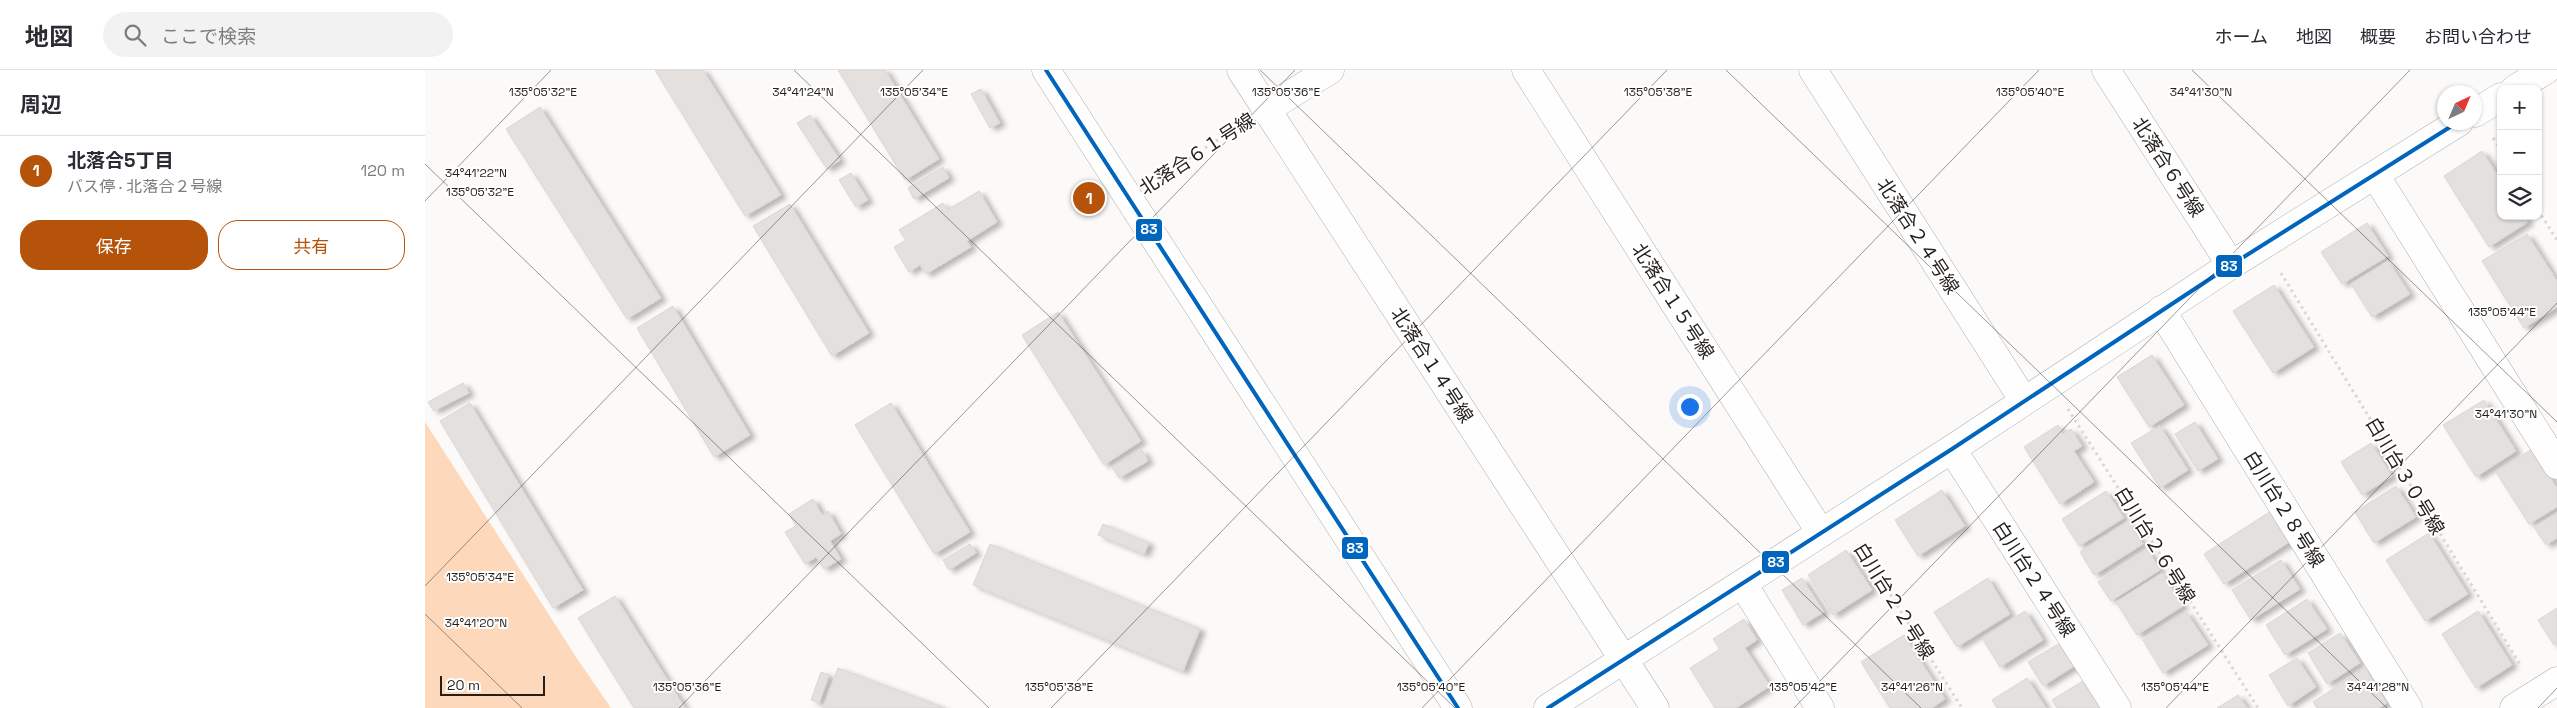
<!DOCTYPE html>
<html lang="ja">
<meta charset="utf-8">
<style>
body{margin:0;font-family:"Space Grotesk","Noto Sans JP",sans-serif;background:#f2f2f3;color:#2b2b33}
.controls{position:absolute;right:15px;top:15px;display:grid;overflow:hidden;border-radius:10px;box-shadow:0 1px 4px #0004}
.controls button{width:45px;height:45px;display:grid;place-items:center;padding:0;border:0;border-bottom:1px solid #e1e1e2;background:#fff;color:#2b2b33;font:25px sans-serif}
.compass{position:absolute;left:2012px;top:15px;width:45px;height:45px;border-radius:50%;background:#fff;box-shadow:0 1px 4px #0004;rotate:44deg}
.scale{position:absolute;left:15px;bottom:12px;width:105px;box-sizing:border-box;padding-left:5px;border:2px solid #241f1b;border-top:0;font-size:14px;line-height:18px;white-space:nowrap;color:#241f1b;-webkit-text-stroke:4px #fff;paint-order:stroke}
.you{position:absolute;left:1264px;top:336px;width:18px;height:18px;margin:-12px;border:4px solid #fff;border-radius:50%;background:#1a73e8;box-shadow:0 0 0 8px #1a73e833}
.badge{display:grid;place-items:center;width:32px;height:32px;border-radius:50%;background:#b45309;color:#fff;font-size:16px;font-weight:700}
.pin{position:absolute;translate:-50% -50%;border:2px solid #fff;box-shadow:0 1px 5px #0006}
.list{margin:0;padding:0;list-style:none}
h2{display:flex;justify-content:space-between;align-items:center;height:65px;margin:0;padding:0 20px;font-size:21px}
h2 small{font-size:16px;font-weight:400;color:#7c7c81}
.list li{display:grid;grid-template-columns:32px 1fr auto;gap:15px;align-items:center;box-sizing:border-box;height:70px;padding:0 20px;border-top:1px solid #e1e1e2}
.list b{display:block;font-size:19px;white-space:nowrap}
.list p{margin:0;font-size:16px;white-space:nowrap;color:#7c7c81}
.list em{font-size:16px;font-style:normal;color:#7c7c81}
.actions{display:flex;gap:10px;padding:15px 20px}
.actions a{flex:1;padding:11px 0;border:1px solid #b45309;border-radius:20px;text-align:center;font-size:18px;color:#b45309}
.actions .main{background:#b45309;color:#fff}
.icon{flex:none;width:28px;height:28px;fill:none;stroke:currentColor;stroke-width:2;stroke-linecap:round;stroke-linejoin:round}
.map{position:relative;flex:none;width:2132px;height:638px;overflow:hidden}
header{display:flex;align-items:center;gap:30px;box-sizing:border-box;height:70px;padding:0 25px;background:#fff;border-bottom:1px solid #e1e1e2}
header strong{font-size:24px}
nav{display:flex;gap:28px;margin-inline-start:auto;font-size:18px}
.search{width:350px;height:45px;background:#f2f2f3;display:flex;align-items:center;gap:12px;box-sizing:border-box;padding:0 18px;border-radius:28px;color:#7c7c81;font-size:19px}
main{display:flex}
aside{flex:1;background:#fff}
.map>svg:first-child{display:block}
</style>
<header>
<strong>地図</strong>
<div class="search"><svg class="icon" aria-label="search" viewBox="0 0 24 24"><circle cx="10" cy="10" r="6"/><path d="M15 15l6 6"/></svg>ここで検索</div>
<nav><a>ホーム</a><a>地図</a><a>概要</a><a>お問い合わせ</a></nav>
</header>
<main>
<aside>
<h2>周辺<small></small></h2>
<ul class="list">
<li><span class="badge">1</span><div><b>北落合5丁目</b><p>バス停 · 北落合２号線</p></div><em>120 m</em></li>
</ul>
<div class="actions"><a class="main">保存</a><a>共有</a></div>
</aside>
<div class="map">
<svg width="2132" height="638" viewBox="0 0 2132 638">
<defs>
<filter id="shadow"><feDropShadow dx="5.5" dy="3" stdDeviation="2.5" flood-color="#0004"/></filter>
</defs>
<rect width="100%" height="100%" fill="#fcfaf8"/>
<polygon fill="#fdd8ba" points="0,352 153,590 186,638 0,638"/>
<g fill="#e4e0dd" stroke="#dad6d3" filter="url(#shadow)">
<polygon points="230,0 278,0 356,125 320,146"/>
<polygon points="413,0 460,0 514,89 480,110"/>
<polygon points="556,19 575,53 565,58 546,24"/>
<polygon points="115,37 236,228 202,249 81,59"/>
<polygon points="385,45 415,90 402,99 372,53"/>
<polygon points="2057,81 2076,110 2076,146 2099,146 2103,152 2064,177 2019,106"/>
<polygon points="518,97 524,108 489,129 483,118"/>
<polygon points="426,103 443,130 431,137 414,110"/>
<polygon points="554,121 572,152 542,171 546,177 501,204 495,195 484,202 469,177 481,170 474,160 518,133 522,140"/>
<polygon points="365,134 444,263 407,286 328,156"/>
<polygon points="1942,153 1963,186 1917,214 1896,182"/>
<polygon points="2102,164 2132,211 2132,237 2099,258 2057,191"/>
<polygon points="1963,191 1985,224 1947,247 1926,214"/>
<polygon points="1849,215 1889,277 1848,303 1808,241"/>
<polygon points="248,236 325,365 289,387 212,258"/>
<polygon points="633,242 716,371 679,395 597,265"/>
<polygon points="1727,285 1759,335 1724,357 1692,307"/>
<polygon points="38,313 44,323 9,341 3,332"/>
<polygon points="2059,330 2091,381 2051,407 2018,355"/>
<polygon points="45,333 158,520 128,538 15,351"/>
<polygon points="466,333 545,462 509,484 430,355"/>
<polygon points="1770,352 1793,389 1773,401 1750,364"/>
<polygon points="1633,355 1638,364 1646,359 1657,376 1649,381 1669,412 1635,434 1599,377"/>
<polygon points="1735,356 1763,400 1735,418 1706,373"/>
<polygon points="1946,373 1967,406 1937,425 1916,392"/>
<polygon points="2107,379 2132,418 2132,437 2104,454 2071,402"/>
<polygon points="717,380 723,391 694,408 687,397"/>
<polygon points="1971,416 1991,447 1949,473 1930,442"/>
<polygon points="1517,420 1540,456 1493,486 1470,450"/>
<polygon points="1681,421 1699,448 1654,476 1637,449"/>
<polygon points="388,429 397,445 403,441 416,464 405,471 416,489 399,499 391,487 380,494 360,462 371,456 364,444"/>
<polygon points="1846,441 1866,471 1799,514 1779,484"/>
<polygon points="2132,443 2132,468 2121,475 2109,457"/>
<polygon points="1703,451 1718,474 1669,505 1655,482"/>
<polygon points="678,454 724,473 719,484 673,465"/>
<polygon points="2004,463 2043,524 2000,551 1961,490"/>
<polygon points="545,474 551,483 524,500 518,490"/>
<polygon points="565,474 775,559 758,601 548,515"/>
<polygon points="1421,480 1447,520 1408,545 1383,505"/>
<polygon points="1723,480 1735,500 1686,531 1673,512"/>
<polygon points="1856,490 1875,519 1826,550 1807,520"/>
<polygon points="1737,503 1758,536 1712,565 1691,532"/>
<polygon points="1377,508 1399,542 1378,555 1357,520"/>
<polygon points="1563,508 1585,544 1532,577 1509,542"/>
<polygon points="190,526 260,638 209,638 153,548"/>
<polygon points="1882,529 1902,559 1860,585 1841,555"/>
<polygon points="2132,538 2132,573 2129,575 2113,550"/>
<polygon points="1600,541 1618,570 1575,597 1557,568"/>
<polygon points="2053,541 2087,595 2051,618 2017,564"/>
<polygon points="1761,542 1783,575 1738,603 1718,570"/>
<polygon points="1319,549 1332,570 1320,578 1345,616 1311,638 1290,638 1265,598 1295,579 1288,569"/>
<polygon points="1915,563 1935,593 1902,614 1883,583"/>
<polygon points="1479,565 1520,629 1507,638 1465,638 1436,592"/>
<polygon points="1640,570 1654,593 1618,616 1603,592"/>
<polygon points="1872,588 1891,617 1863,636 1844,605"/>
<polygon points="413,598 520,638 398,638"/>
<polygon points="1940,598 1962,633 1954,638 1892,638 1888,632"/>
<polygon points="396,602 404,605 394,633 386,630"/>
<polygon points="1602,608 1621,638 1572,638 1567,630"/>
<polygon points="1661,609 1679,638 1632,638 1627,630"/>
<polygon points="1813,625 1822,638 1792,638"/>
</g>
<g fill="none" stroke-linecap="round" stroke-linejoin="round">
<defs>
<g id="street">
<polyline points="816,0 1230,638"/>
<polyline points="1101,0 1396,463"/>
<polyline points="1388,0 1599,331"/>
<polyline points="1681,0 1806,195"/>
<polyline points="2090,19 2121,0"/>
<polyline points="840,40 905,0"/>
<polyline points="2050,43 2076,27"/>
<polyline points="1950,105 2132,395"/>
<polyline points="1736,240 1983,638"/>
<polyline points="1527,379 1692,638"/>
<polyline points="1318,514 1395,638"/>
<polyline points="1123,638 1527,379 1806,195 2034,52"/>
<polyline points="2089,638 2132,611"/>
</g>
<polyline id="secondary" points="621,0 1033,638"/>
</defs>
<use href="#street" stroke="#b3b0ad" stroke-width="29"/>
<use href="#secondary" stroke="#b3b0ad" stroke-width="29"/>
<g stroke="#d8d7d7" stroke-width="3" stroke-dasharray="2.5 4" stroke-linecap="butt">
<polyline points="2068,68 2076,79"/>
<polyline points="731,110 814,56"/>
<polyline points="2113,140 2132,170"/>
<polyline points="1856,203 2096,596"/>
<polyline points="1643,339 1833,638"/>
<polyline points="1434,475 1537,638"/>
</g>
<use href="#street" stroke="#fffefe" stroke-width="28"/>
<use href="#secondary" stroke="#fffefe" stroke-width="28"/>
<defs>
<g id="bus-1">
<polyline points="621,0 1033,638"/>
<polyline points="1123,638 1527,379 1806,195 2033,52"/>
</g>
</defs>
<use href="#bus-1" stroke="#fff" stroke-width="8"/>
<use href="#bus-1" stroke="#0065bd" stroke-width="4"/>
</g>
<path fill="none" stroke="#241f1b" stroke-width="1" stroke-opacity="0.45" d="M 369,0 L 1030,638M 835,0 L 1496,638M 1301,0 L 1962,638M 1767,0 L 2132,352M 0,94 L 564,638M 0,131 L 126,0M 0,516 L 498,0M 0,544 L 97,638M 254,638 L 870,0M 626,638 L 1242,0M 997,638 L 1614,0M 1369,638 L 1985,0M 1741,638 L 2132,233M 2113,638 L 2132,618"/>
<g text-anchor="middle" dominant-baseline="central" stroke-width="4" stroke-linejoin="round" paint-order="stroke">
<g font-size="19" fill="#241f1b" stroke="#fff">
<text transform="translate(772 84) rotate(-33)">北落合６１号線</text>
<text transform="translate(1743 97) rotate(57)">北落合６号線</text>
<text transform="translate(1493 166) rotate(57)">北落合２４号線</text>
<text transform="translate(1248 231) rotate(57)">北落合１５号線</text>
<text transform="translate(1007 295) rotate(57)">北落合１４号線</text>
<text transform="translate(1980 406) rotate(59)">白川台３０号線</text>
<text transform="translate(1859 439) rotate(58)">白川台２８号線</text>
<text transform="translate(1730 475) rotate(58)">白川台２６号線</text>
<text transform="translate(1609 509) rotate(57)">白川台２４号線</text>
<text transform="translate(1469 531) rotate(58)">白川台２２号線</text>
</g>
</g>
<g font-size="12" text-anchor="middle" fill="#241f1b" stroke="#fff" stroke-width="4" stroke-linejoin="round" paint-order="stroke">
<text x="378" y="26">34°41'24"N</text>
<text x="1776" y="26">34°41'30"N</text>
<text x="118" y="26">135°05'32"E</text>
<text x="489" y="26">135°05'34"E</text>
<text x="861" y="26">135°05'36"E</text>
<text x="1233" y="26">135°05'38"E</text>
<text x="1605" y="26">135°05'40"E</text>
<text x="51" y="107">34°41'22"N</text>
<text x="55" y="126">135°05'32"E</text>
<text x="2077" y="246">135°05'44"E</text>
<text x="2081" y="348">34°41'30"N</text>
<text x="55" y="511">135°05'34"E</text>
<text x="51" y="557">34°41'20"N</text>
<text x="262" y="621">135°05'36"E</text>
<text x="634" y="621">135°05'38"E</text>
<text x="1006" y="621">135°05'40"E</text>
<text x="1378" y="621">135°05'42"E</text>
<text x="1750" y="621">135°05'44"E</text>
<text x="1487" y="621">34°41'26"N</text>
<text x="1953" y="621">34°41'28"N</text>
</g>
<g stroke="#fff" stroke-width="2">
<rect x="710" y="148" width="28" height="24" rx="5" fill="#0065bd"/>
<rect x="1790" y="184" width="28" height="24" rx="5" fill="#0065bd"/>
<rect x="916" y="466" width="28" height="24" rx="5" fill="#0065bd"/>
<rect x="1336" y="480" width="29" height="24" rx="5" fill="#0065bd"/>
</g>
<g font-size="14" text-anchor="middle" font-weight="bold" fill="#fff">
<text x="724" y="164">83</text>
<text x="1804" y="201">83</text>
<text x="930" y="483">83</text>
<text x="1351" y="497">83</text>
</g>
</svg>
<div class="controls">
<button>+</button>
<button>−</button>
<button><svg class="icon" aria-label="layers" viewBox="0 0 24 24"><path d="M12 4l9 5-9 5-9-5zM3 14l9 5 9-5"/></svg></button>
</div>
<svg class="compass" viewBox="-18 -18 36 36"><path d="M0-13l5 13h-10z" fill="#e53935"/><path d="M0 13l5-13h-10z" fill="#7c7c81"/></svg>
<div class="scale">20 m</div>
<div class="you"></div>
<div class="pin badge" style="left:664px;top:128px">1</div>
</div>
</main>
